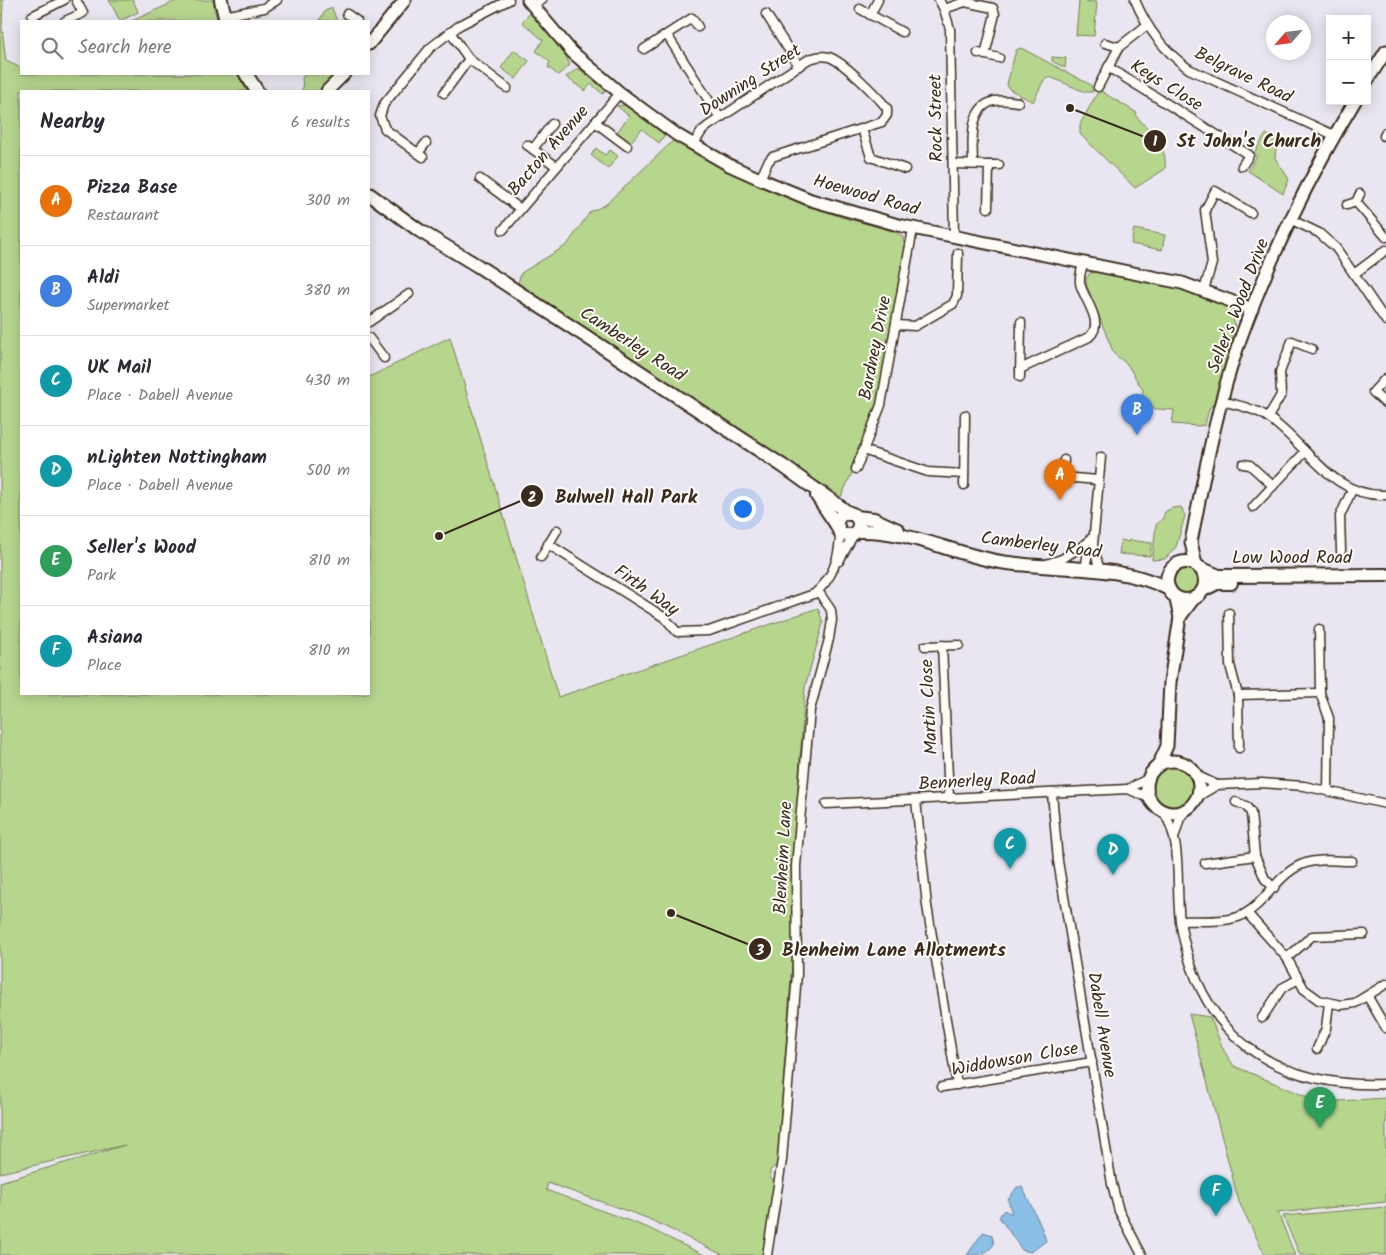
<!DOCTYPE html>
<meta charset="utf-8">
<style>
body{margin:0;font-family:Kalam,sans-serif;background:#f7f7f7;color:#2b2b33}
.controls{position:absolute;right:15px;top:15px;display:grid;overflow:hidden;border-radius:0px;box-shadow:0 2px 12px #0003}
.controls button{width:45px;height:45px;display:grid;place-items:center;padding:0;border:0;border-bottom:1px solid #e1e1e2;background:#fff;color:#2b2b33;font:25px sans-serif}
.compass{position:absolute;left:1266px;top:15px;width:45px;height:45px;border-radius:50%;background:#fff;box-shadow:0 2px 12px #0003;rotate:242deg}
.you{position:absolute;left:742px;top:508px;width:18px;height:18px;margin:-12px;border:4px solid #fff;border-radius:50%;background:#1a73e8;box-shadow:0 0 0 8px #1a73e833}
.badge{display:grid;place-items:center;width:32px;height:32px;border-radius:50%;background:#ea580c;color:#fff;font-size:16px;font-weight:700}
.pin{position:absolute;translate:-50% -41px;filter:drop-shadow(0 1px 2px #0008)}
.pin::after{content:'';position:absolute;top:26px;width:18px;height:15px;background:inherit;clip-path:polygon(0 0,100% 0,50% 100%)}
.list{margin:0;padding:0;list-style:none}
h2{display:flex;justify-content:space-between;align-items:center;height:65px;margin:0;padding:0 20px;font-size:21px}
h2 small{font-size:16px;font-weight:400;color:#7c7c81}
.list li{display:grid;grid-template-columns:32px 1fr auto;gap:15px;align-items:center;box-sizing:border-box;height:90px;padding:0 20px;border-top:1px solid #e1e1e2}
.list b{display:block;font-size:19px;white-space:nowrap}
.list p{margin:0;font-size:16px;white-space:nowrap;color:#7c7c81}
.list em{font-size:16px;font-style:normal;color:#7c7c81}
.icon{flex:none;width:28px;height:28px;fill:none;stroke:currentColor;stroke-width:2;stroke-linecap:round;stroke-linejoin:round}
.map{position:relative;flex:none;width:1386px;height:1255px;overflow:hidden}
.search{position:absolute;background:#fff;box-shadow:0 2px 12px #0003;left:20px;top:20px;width:350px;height:55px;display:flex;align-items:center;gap:12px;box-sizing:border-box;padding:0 18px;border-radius:0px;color:#7c7c81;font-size:19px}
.panel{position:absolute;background:#fff;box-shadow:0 2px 12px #0003;left:20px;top:90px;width:350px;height:605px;border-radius:0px}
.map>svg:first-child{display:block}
</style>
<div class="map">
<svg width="1386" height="1255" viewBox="0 0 1386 1255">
<rect width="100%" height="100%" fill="#eae6f1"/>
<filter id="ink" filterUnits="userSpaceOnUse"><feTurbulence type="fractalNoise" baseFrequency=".02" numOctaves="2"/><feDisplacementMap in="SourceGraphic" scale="10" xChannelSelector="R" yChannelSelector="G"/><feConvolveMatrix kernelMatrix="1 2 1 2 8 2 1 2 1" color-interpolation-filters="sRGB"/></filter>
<g filter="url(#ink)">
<g fill="#b6d58d" stroke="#788056">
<polygon points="0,0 3,0 2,28 6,61 21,68 21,74 237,74 247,91 21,91 21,694 369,694 369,377 450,337 558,697 818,608 823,623 805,687 792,875 793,951 777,1165 770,1170 770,1178 775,1182 763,1255 723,1255 647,1218 548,1183 546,1190 646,1227 704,1255 0,1255 0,1182 125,1145 0,1173"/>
<polygon points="109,0 133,0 138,12 120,21"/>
<polygon points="178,0 213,0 217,21 132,21"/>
<polygon points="1079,1 1097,2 1094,36 1076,35"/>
<polygon points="332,8 337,21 319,21 325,11"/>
<polygon points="531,12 566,56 570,65 558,75 548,67 550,62 536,51 543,40 522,22"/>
<polygon points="1021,48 1091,85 1093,92 1085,92 1050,77 1044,80 1033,102 1009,89 1007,84 1016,50"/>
<polygon points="514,50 529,61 516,79 501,68"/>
<polygon points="1052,57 1066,58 1065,68 1052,61"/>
<polygon points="578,68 606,90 603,94 591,84 585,91 566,77"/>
<polygon points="305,74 338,74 321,91 301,91 303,88 302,78"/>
<path d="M 1099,90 L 1137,113 L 1136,116 C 1151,132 1168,146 1165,169 L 1135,188 L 1080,134 L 1080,124 Z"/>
<polygon points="624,105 631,108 665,135 659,143 642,129 630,143 617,132 629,116 617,106"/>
<polygon points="1266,134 1277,140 1275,158 1289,179 1283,194 1248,171 1257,155 1254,153"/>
<polygon points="674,140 725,170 778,193 841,217 893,231 903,237 905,248 878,402 863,449 841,497 518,283 521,273 567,245 590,212 605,205"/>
<polygon points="596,148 605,155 610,150 618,156 608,169 591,155"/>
<polygon points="1134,229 1165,235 1162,250 1131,244"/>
<polygon points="1096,272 1178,288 1232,308 1235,329 1215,402 1209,409 1205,425 1197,426 1172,424 1174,410 1140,408 1143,390 1127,364 1114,354 1086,284 1086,278 1090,273"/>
<polygon points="1181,507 1185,516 1176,547 1165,559 1152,560 1156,525 1163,518 1165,512 1172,508"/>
<polygon points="1121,540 1129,542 1129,540 1152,543 1150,556 1119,554"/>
<circle cx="1186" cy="580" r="13"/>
<circle cx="1172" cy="786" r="21"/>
<polygon points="1189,1014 1210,1017 1224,1051 1234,1066 1305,1096 1339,1101 1386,1098 1386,1202 1278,1213 1295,1255 1265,1255 1239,1202"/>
<polygon points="1386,1207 1386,1255 1300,1255 1283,1216"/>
</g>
<g fill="#8abfe7" stroke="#6a8397">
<path d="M 1017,1187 L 1022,1187 C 1026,1194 1046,1235 1046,1241 L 1031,1252 L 1022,1250 L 999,1217 L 1004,1210 L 1012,1214 L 1008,1200 Z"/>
<path d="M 983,1232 L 992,1235 L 994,1244 C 987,1255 979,1255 967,1255 Z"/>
</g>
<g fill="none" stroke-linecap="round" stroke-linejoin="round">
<defs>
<g id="street">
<polyline points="939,0 944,9 950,29 954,237"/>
<path d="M 1135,0 C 1147,29 1164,51 1189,69 L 1336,136"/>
<polyline points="533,6 542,0"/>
<polyline points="860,9 902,32"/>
<polyline points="944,9 965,2 993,8 995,14 985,55"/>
<polyline points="347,14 357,21"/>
<polyline points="766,14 799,66"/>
<polyline points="870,15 878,0"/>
<polyline points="224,16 264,8 277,0"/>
<polyline points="35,21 32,16 64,0"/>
<polyline points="65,21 83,13 76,0"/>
<polyline points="450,32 469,59 507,88"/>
<polyline points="667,35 720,118"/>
<polyline points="1105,43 1119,47"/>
<polyline points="644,49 692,18 698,27"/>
<polyline points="978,53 999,58"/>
<polyline points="1108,67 1249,155 1242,166"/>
<polyline points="1098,87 1119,47 1147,25"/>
<polyline points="444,93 469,59"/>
<polyline points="595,122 627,146"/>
<polyline points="862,129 871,157 905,169"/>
<polyline points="1386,132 1384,136 1386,137"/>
<polyline points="527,145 556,166"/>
<path d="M 693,145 L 702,131 L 708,126 L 809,59 C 816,57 822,55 829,57 C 844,62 876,95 887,108 L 887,115 L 882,122 L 772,157 L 768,162 L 760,179"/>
<polyline points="533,149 552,124"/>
<polyline points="418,153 426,143"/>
<polyline points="423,157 385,129 380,116 384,104 430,48 460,25 509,0"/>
<polyline points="953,164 989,165 988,208"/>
<path d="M 973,164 C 973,145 967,108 994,101 C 1002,100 1011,101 1018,102"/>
<polyline points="989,165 999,165"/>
<polyline points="480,179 519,208"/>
<polyline points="1356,202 1386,237"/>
<polyline points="1347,205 1356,202 1360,194"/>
<polyline points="1292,220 1319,233 1336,248 1386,321"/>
<polyline points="503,230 620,93"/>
<polyline points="1354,274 1386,250"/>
<polyline points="1204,290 1212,263 1205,210 1215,191 1251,213"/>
<polyline points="369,322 409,294"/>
<polyline points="896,325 915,326 953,304 957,296 958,253"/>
<polyline points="369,338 384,358"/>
<path d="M 1020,369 L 1089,337 C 1106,323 1083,299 1080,283 C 1079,276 1082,269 1083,263"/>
<polyline points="1020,377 1021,322"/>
<polyline points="1386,378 1373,392 1386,404"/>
<path d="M 1222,401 C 1236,405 1254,408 1266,416 C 1307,443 1331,498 1386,495"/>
<polyline points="1268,417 1281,395 1280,372 1292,341 1312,349"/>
<polyline points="863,450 928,472 964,474"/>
<polyline points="1243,464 1250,465 1273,486"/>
<polyline points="856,469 881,405 913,229"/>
<polyline points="1050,476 1098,480"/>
<polyline points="1062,477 1064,460"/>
<polyline points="964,485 965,415"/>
<polyline points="1253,507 1305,452"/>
<path d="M 548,544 L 651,609 L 665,618 L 677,632 L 709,631 L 814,594 C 834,578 840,556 840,532"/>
<polyline points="1341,551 1340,516 1352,490"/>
<polyline points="541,557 557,530"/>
<polyline points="839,561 854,534"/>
<polyline points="1046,564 1062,559 1090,541"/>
<polyline points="1085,570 1090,539"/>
<polyline points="1100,571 1093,545 1101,457"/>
<polyline points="1229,613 1230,665 1238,695 1239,748"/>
<polyline points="1319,629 1320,693 1329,718 1328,790"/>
<polyline points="942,645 949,798"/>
<polyline points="925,646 959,645"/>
<polyline points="1238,695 1320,693"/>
<polyline points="1196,775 1217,785"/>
<polyline points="1128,789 1149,778"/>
<polyline points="1052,793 1058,861 1112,1184 1119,1211 1142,1255"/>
<polyline points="1197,797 1217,785 1262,783 1304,786 1386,804"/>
<polyline points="916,800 927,906 957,1085"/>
<polyline points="1236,802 1246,806 1251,813 1255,856 1265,879 1274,888"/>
<polyline points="826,804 1128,789 1149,798"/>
<path d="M 1162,810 C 1184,840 1175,885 1180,921 C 1199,1036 1273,1088 1386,1084"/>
<polyline points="1175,835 1180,818 1187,809"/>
<polyline points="1205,863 1255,856"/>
<polyline points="1247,913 1287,958 1304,989 1319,1000 1341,1005 1355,1003 1386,984"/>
<path d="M 1180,921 C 1198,920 1220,923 1238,917 C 1265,907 1276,874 1303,864 C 1317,858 1337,861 1352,861"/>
<polyline points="1287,958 1312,936 1364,934"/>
<polyline points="1368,997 1386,1028"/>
<polyline points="1262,1018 1282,988 1297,980"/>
<polyline points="1317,1049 1326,1028 1329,1003"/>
<polyline points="942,1087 1092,1062"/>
<polyline points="767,1255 782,1160 797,974 796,866 810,710 829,639 832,620 831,610 818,591"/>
</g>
<g id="secondary">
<polyline points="528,0 572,52 620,93 677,135 729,165 760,179 811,200 898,225 1182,283 1252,309"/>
<polyline points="369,44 405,0"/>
<polyline points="1367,81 1386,51"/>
<polyline points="327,91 344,74"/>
<path d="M 1196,565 L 1191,542 C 1204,475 1217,405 1240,340 C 1268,261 1311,173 1355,101"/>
<polyline points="1180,617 1195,597"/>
<circle cx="1173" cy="787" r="26"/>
<polyline points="1158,766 1167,746 1170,682 1180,617 1175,596"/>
</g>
<g id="primary">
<polyline points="221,0 226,21"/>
<polyline points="246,74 257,91"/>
<polyline points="369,194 420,231 478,266 613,354 783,466 850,514"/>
<polyline points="817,496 838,527"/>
<circle cx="848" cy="524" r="11"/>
<polyline points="856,517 874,519 898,530"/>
<path d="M 857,531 C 907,529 952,554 1001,562 C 1057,571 1118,563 1169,589"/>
<circle cx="1186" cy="581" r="19"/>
<polyline points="1200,568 1219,576 1386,575"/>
<polyline points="1203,590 1217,583 1231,583"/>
</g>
</defs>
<use href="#street" stroke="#3b2a1e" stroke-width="11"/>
<use href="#secondary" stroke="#3b2a1e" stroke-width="15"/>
<use href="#primary" stroke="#3b2a1e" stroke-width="16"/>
<use href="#street" stroke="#fdfcf7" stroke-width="8"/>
<use href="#secondary" stroke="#fdfcf7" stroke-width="11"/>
<use href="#primary" stroke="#fdfcf7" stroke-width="12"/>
</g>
</g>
<g text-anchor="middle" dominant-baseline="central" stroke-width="4" stroke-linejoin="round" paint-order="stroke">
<g font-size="18" fill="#3b2a1e" stroke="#fdfcf7">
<text transform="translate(1243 76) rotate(26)">Belgrave Road</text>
<text transform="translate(751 81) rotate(-33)">Downing Street</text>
<text transform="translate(1166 86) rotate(32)">Keys Close</text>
<text transform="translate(937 118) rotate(-91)">Rock Street</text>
<text transform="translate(549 151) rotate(-49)">Bacton Avenue</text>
<text transform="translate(866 196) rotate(16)">Hoewood Road</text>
<text transform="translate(1239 306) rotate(-69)">Seller's Wood Drive</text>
<text transform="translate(632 345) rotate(33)">Camberley Road</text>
<text transform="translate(876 348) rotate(-79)">Bardney Drive</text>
<text transform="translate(1041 546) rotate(7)">Camberley Road</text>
<text x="1292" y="558">Low Wood Road</text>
<text transform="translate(646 591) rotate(35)">Firth Way</text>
<text transform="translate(930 707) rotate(-93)">Martin Close</text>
<text transform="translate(977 782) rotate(-3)">Bennerley Road</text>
<text transform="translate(784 858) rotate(-87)">Blenheim Lane</text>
<text transform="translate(1101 1025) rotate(81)">Dabell Avenue</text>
<text transform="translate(1015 1060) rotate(-10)">Widdowson Close</text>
</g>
</g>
<path fill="none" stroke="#3b2a1e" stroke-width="2" d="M1070 108L1155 141M439 536L532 496M671 913L760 949"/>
<g fill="#3b2a1e" stroke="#fdfcf7" stroke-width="2">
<circle cx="1070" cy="108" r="5"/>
<circle cx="439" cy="536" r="5"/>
<circle cx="671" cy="913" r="5"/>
<circle cx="1155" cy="141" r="12"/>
<circle cx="532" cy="496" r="12"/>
<circle cx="760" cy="949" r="12"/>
</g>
<g font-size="15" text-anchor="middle" font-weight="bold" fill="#fff">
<text x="1155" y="146">1</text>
<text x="532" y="502">2</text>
<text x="760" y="955">3</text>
</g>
<g font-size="19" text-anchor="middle" font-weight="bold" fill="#3b2a1e" stroke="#fdfcf7" stroke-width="4" stroke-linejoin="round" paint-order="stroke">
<text x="1249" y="147">St John's Church</text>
<text x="626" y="503">Bulwell Hall Park</text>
<text x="894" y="956">Blenheim Lane Allotments</text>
</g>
</svg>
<div class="controls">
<button>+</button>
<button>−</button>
</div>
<svg class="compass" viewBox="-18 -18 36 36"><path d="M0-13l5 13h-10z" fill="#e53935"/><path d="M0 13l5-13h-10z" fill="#7c7c81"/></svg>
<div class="you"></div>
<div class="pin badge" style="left:1060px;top:500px;background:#e8710a">A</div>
<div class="pin badge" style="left:1137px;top:435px;background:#3f7fe0">B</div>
<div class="pin badge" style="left:1010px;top:869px;background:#0f9aa8">C</div>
<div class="pin badge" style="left:1113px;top:875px;background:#0f9aa8">D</div>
<div class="pin badge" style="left:1320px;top:1128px;background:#2e9e5b">E</div>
<div class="pin badge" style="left:1216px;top:1216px;background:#0f9aa8">F</div>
<div class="search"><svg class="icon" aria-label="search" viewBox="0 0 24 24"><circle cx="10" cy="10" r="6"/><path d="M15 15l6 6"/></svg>Search here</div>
<section class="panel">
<h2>Nearby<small>6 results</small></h2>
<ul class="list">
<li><span class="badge" style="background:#e8710a">A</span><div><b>Pizza Base</b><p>Restaurant</p></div><em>300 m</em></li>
<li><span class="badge" style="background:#3f7fe0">B</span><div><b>Aldi</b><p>Supermarket</p></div><em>380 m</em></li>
<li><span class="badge" style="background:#0f9aa8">C</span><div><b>UK Mail</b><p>Place · Dabell Avenue</p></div><em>430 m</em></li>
<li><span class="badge" style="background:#0f9aa8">D</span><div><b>nLighten Nottingham</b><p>Place · Dabell Avenue</p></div><em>500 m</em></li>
<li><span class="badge" style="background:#2e9e5b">E</span><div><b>Seller's Wood</b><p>Park</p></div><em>810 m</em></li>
<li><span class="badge" style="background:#0f9aa8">F</span><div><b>Asiana</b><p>Place</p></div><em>810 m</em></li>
</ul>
</section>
</div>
